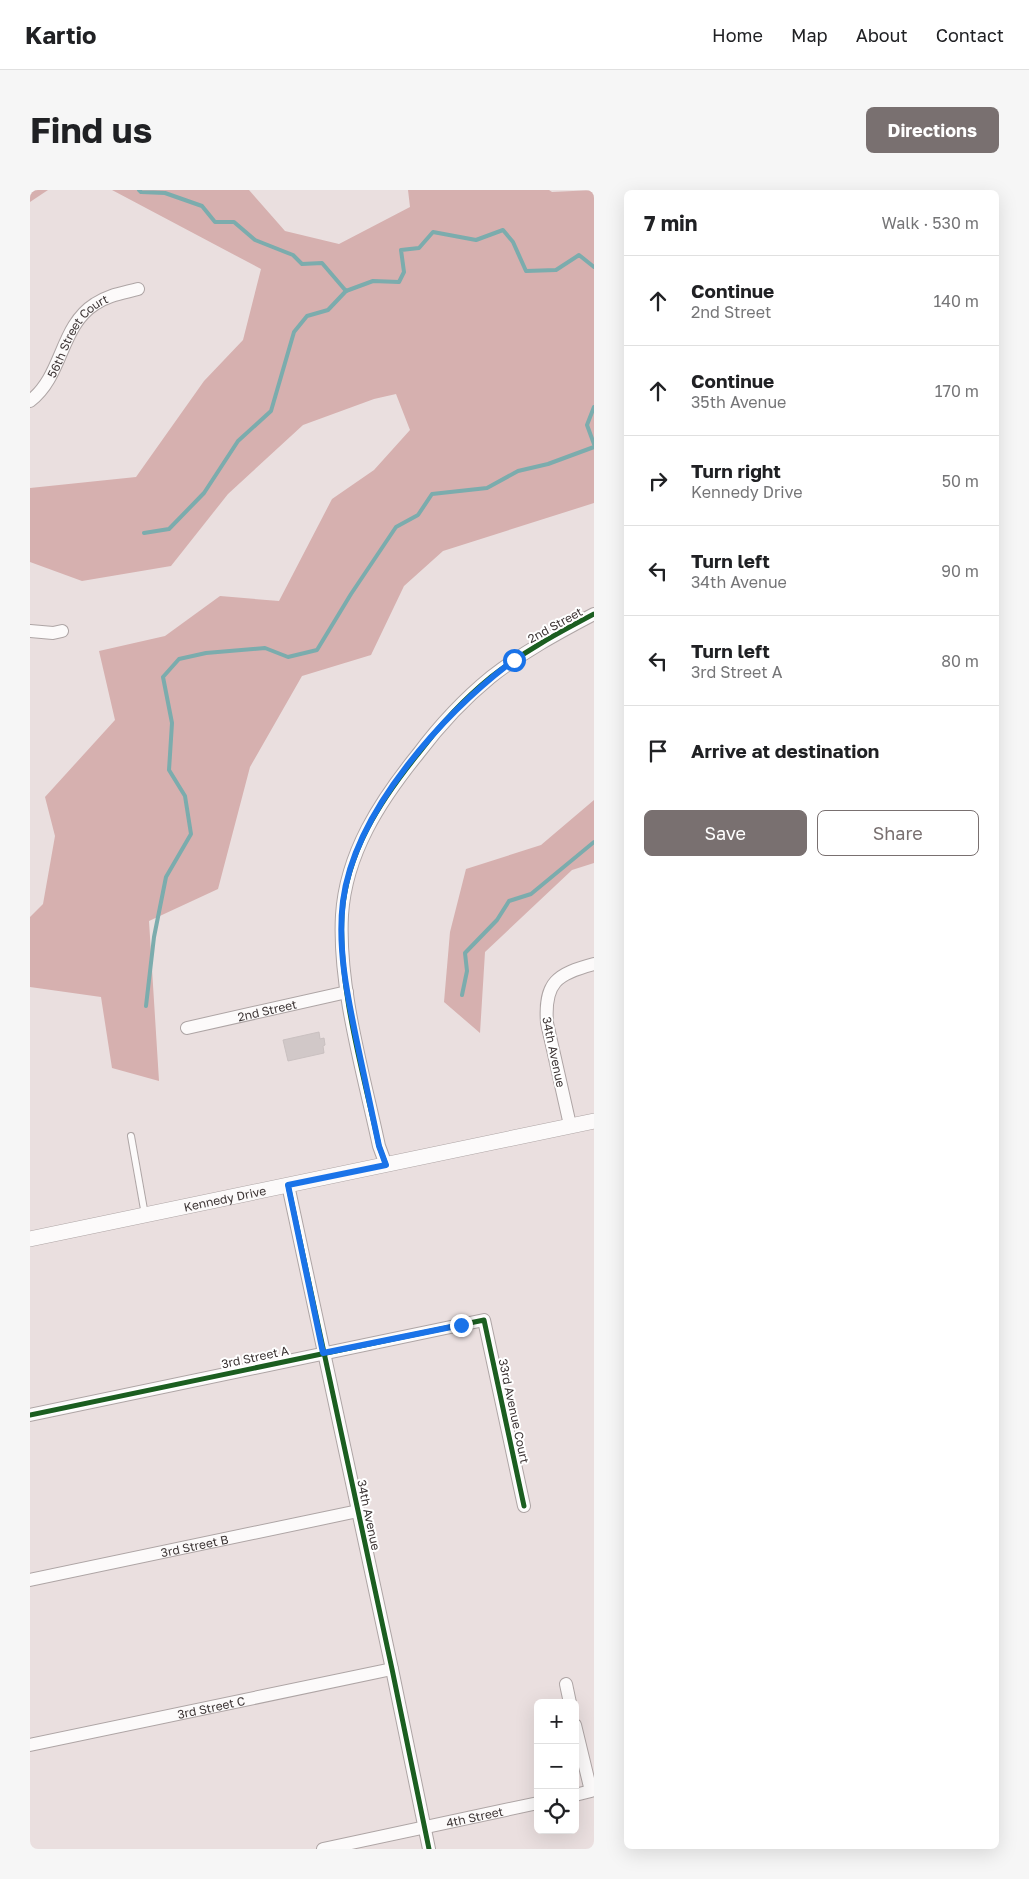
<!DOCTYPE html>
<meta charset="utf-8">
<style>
body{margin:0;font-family:"Golos Text",sans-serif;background:#f6f6f6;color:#202124}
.controls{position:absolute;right:15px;bottom:15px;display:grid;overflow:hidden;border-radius:8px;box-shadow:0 5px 20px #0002}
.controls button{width:45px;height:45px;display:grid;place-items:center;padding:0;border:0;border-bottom:1px solid #e0e0e0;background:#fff;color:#202124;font:25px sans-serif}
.stop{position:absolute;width:15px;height:15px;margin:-11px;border:4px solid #1a73e8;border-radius:50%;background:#fff}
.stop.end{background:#1a73e8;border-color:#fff;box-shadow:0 1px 5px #0008}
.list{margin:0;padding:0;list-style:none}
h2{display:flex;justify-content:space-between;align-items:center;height:65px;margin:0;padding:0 20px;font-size:21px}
h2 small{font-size:16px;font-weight:400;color:#757577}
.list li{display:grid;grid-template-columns:32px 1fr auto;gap:15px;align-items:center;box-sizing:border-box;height:90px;padding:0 20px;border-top:1px solid #e0e0e0}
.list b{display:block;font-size:19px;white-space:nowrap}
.list p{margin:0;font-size:16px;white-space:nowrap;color:#757577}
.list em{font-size:16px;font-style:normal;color:#757577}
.actions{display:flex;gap:10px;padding:15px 20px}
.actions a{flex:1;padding:11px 0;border:1px solid #797070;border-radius:8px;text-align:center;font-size:18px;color:#797070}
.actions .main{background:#797070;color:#fff}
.icon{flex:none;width:28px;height:28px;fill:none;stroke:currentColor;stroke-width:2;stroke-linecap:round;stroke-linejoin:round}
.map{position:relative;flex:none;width:564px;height:1659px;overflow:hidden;border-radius:8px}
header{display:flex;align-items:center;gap:30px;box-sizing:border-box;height:70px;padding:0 25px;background:#fff;border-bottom:1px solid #e0e0e0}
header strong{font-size:24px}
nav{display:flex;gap:28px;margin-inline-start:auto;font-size:18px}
.intro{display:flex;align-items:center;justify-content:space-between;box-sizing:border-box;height:120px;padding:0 30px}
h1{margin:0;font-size:35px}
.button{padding:12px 22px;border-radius:8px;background:#797070;color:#fff;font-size:18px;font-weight:700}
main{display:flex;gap:30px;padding:0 30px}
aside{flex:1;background:#fff;border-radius:8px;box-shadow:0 5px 20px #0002}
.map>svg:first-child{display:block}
</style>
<header>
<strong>Kartio</strong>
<nav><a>Home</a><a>Map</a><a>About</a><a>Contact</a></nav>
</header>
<div class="intro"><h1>Find us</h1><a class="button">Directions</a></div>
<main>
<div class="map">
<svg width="564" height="1659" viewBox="0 0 564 1659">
<rect width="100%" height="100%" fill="#eadfdf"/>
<g fill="#d6b0af">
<polygon points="0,0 18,0 0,12"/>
<polygon points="82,0 219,0 255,41 309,54 380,17 378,0 519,0 522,2 564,0 564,313 413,361 374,396 341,465 272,486 220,577 188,699 119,731 129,891 82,878 71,807 0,797 0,727 13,714 25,646 15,607 85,530 69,461 135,446 190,406 249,411 302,309 344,280 380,240 366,204 344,209 273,235 198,304 141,376 52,391 0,372 0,298 106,287 174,191 213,150 231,79"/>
<polygon points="564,610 564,673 542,680 455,762 450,843 414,812 420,742 436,679 511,655"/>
</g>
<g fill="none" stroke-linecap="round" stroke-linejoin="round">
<g stroke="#7bacad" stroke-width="4">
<polyline points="109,0 111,2 135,3 172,16 185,32 204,32 225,50 263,65 272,74 292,73 316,101 343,91 369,92 374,82 371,60 389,58 403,42 446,50 473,40 483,52 496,81 526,80 549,65 564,77"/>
<polyline points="564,217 557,235 564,254"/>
<polyline points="114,343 139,339 174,303 208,251 241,221 264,142 277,126 298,120 316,101"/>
<polyline points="432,805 437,781 435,763 467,730 479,711 501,704 564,652"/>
<polyline points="116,816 124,747 136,687 161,644 155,606 139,580 142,533 133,487 149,469 176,463 235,458 258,467 287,460 321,404 366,337 388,325 402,304 457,298 488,281 518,274 564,257"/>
</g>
</g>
<polygon fill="#d1c8c8" stroke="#cac1c1" points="289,842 290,849 294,848 295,855 293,856 294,863 258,871 253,850"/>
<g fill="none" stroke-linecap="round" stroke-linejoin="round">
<defs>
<polyline id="service" points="101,946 115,1025"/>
<g id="minor">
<path id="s1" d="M 0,211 C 33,186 30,136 65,114 C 78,105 93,103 108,99"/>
<polyline points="0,441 23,443 32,441"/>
<path id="s2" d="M 157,838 L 317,802"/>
<path d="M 540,935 L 517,833 C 514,792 527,784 564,774"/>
<path d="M 356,975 L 349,956 C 334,885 308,798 312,725 C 316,663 350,611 388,564 C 409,536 434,509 461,487 C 493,462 528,443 564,424"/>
<polyline points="258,995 362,1479 399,1659"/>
<polyline points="0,1225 454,1130 494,1316"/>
<path id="s3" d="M 0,1390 L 328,1321"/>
<polyline points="536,1494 540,1513"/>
<polyline points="545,1535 561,1601 545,1605"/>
<path id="s4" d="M 0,1555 L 362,1479"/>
<path id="s5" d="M 293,1659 L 508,1613"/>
</g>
<g id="tertiary">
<path id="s6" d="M 0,1049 L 564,931"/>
</g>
</defs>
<use href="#service" stroke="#aea5a5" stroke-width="8"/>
<use href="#minor" stroke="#aea5a5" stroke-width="14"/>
<use href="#tertiary" stroke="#aea5a5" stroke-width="16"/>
<use href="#service" stroke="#fcfafa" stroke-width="6"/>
<use href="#minor" stroke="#fcfafa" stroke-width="12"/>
<use href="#tertiary" stroke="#fcfafa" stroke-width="15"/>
<defs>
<g id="cycleway">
<path d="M 356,975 L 349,956 C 334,885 308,798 312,725 C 316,663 350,611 388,564 C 409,536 434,509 461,487 C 493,462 528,443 564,424"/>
<polyline points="258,995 362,1479 399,1659"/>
<polyline points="0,1225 454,1130 494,1316"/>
</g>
</defs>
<use href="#cycleway" stroke="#fff" stroke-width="8"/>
<use href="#cycleway" stroke="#1b5e20" stroke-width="5"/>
</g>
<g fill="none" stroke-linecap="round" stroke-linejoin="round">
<path stroke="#1a73e8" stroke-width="6" d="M 431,1135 L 293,1163 L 258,995 L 356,975 L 349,956 C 342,923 335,890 328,857 C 318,809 307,759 313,711 C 325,620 414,523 484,470"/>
</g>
<g text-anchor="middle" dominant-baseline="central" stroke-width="4" stroke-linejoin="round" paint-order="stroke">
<g font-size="12" fill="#3c3434" stroke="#fff">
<text stroke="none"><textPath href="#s1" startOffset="82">56th Street Court</textPath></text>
<text transform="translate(525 435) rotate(-29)">2nd Street</text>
<text stroke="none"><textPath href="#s2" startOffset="82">2nd Street</textPath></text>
<text transform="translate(524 862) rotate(78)">34th Avenue</text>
<text stroke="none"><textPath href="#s6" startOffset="199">Kennedy Drive</textPath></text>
<text transform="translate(225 1167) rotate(-12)">3rd Street A</text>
<text transform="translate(484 1221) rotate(78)">33rd Avenue Court</text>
<text transform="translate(339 1325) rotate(78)">34th Avenue</text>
<text stroke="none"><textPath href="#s3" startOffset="168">3rd Street B</textPath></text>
<text stroke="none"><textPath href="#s4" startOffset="185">3rd Street C</textPath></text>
<text stroke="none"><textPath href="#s5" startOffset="155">4th Street</textPath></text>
</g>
</g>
</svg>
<div class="controls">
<button>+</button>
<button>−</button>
<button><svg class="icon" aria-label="locate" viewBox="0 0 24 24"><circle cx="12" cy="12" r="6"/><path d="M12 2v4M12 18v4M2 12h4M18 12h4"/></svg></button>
</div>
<div class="stop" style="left:484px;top:470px"></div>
<div class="stop end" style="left:431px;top:1135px"></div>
</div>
<aside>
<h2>7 min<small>Walk · 530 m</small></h2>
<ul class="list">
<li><svg class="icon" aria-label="ahead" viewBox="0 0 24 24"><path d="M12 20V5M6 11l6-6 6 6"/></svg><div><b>Continue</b><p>2nd Street</p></div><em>140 m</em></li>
<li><svg class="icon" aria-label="ahead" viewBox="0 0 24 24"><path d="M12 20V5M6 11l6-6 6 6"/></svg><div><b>Continue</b><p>35th Avenue</p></div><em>170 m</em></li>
<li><svg class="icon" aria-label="right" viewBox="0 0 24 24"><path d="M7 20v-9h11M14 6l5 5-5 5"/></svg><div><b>Turn right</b><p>Kennedy Drive</p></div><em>50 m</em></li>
<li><svg class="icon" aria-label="left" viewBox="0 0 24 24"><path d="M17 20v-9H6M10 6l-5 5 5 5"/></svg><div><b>Turn left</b><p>34th Avenue</p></div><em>90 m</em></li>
<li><svg class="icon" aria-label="left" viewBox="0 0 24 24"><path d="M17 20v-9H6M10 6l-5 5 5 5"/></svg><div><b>Turn left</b><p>3rd Street A</p></div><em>80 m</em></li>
<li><svg class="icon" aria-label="arrive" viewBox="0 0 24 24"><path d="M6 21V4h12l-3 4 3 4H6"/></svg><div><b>Arrive at destination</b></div></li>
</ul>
<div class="actions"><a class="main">Save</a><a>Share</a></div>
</aside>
</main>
